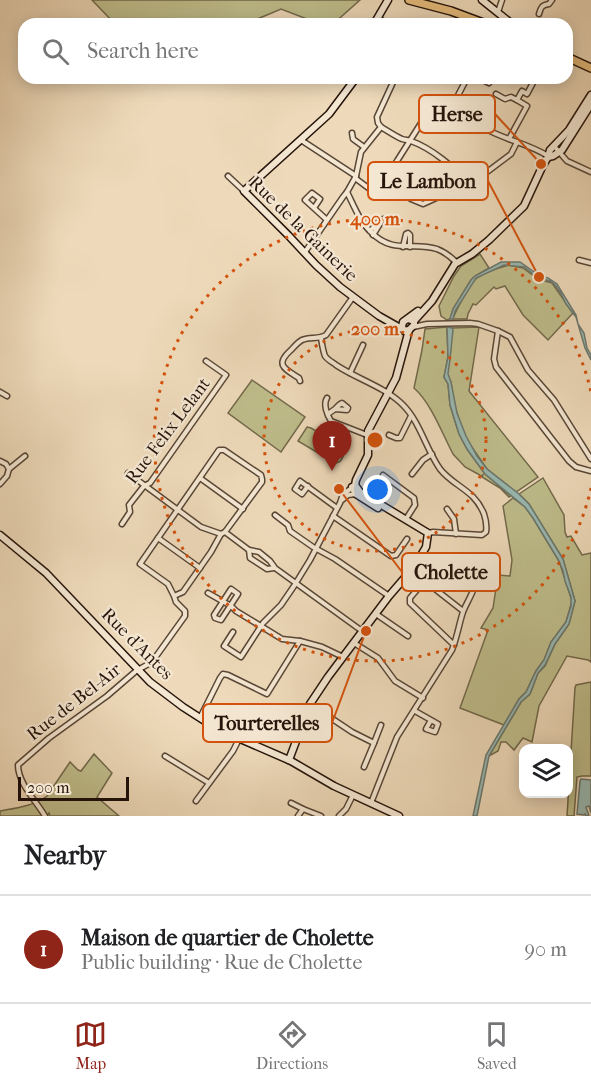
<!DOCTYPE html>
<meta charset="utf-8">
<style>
body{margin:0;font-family:"IM FELL French Canon",serif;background:#f2f2f2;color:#202124}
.controls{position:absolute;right:18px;bottom:18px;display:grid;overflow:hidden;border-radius:12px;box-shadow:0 3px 15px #0003}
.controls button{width:54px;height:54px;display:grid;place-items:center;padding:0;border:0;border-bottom:2px solid #e0e0e0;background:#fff;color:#202124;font:30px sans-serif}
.scale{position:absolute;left:18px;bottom:15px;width:111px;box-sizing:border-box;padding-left:6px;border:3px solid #26140b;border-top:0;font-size:16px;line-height:21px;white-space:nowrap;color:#26140b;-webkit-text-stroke:4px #f4e7d2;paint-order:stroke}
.you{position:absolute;left:378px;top:490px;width:21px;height:21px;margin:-15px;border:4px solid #fff;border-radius:50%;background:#1a73e8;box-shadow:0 0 0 9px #1a73e833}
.badge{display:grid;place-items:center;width:39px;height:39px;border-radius:50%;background:#8f2418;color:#fff;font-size:20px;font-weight:700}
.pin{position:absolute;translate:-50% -50px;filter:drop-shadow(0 2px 3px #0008)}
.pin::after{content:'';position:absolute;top:32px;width:21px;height:18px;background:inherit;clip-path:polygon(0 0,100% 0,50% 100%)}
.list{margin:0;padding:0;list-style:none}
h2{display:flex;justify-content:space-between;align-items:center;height:78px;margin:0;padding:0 24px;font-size:26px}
h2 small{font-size:20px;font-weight:400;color:#757577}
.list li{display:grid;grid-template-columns:39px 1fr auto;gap:18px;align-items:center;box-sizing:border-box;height:108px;padding:0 24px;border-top:2px solid #e0e0e0}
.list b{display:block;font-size:22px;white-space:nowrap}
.list p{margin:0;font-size:20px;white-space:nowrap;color:#757577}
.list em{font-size:20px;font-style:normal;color:#757577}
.icon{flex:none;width:33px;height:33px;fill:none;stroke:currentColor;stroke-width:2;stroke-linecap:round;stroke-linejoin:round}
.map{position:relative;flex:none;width:591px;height:816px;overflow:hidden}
.search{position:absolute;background:#fff;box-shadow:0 3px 15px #0003;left:18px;right:18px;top:18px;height:66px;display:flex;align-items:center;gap:15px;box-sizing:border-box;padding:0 21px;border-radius:18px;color:#757577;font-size:22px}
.sheet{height:186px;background:#fff}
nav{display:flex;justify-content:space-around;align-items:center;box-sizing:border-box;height:84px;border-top:2px solid #e0e0e0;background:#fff;font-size:16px;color:#757577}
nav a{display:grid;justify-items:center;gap:3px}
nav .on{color:#8f2418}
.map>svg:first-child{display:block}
</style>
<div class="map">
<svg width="591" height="816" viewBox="0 0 591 816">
<rect width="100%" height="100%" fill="#eedaba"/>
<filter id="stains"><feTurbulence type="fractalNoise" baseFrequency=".00333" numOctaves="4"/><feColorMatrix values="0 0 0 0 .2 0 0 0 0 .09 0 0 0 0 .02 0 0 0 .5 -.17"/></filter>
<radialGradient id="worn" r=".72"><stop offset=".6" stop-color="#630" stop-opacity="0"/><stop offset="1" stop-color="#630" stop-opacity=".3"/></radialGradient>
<g fill="#bfbe8c" stroke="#72694c" stroke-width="1.5">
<polygon points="92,0 360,0 333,24 320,24 281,9 255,20 251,24 115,24"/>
<polygon points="480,254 489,268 475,276 471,280 453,309 450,319 447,320 441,316 439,306 454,276 461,266"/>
<path d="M 509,265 L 523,268 L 538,279 L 552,283 L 573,313 L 548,340 L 523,315 L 505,286 L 496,289 L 494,287 L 476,305 L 473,304 L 468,314 L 467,319 L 453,319 C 455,312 471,282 477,278 C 486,271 498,268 509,265 Z"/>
<path d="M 447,327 L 448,357 L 444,377 L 448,384 L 450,405 L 459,434 L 467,449 L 485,474 L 511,496 L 509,497 L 500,488 L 482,477 L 483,475 L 481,476 L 478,474 L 465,467 L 453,454 C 442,433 431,403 414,388 L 422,350 L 425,329 Z"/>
<polygon points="479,327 469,391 538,477 516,492 487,469 469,443 462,429 454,403 451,382 447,374 450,359 452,328"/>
<polygon points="252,380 305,417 281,452 228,413"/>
<path d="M 307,427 L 311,428 L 343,447 C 345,453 343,463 335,463 L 298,441 Z"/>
<polygon points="543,478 564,515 565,532 567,537 571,536 582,555 591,553 591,662 588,660 567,656 539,706 532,742 523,738 514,750 506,742 501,742 498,751 489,756 521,702 530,694 538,673 545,666 555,644 569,624 575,601 563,559 529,504 519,494"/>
<polygon points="513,498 525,507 533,518 559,561 572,601 566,622 551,642 544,660 536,671 526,692 519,699 504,725 460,708 488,630 481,628 493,608 498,575 510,576 512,560 503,506"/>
<polygon points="591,682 591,776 582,776 577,777 574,816 567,816 575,688 576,685"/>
<path d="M 94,754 L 112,773 L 97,797 L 119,816 L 50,816 L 49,813 L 47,816 L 0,816 L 0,811 C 16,808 34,806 47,796 L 70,762 L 78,770 L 81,771 Z"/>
</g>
<g fill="#99bab3" stroke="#6b7870" stroke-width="1.5">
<polygon points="501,262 520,262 540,276 548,278 557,284 576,315 578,324 584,333 587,348 591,355 591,360 585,348 576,317 566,304 560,292 555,285 550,281 538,278 524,267 504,265 476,278 455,311 453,319 450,319 453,309 471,280 475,276"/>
<polygon points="447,327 452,328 453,330 450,359 448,374 451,382 457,413 466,436 477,456 487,469 519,494 529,504 563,559 575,601 569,624 555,644 545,665 538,673 530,694 521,702 489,756 477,816 473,816 486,755 519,699 526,692 536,671 544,660 551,642 566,622 571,606 571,597 565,581 563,571 559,561 533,518 525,507 485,474 467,449 459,434 450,405 448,384 444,377 448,357"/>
<polygon points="581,779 591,780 591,813 589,806 586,807 589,816 586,816 585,814 584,815 577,814 580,781"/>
</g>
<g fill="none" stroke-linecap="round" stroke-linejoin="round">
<defs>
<g id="street">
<polyline points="498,12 502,0"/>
<path d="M 539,14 C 541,7 542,5 549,4 L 552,0"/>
<polyline points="378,18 388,24"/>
<polyline points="479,78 489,83"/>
<polyline points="496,94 505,99 511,97 517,100"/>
<polyline points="452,107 467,78"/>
<path d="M 381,127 C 388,131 395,136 402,139 C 405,140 408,140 411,141 C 431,148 454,167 468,183"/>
<polyline points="352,133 353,139 364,147"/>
<polyline points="509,139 527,106 517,100 522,91 527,94 535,79"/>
<polyline points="301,140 356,176"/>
<polyline points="554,146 567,161 591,172"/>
<polyline points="228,176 244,191"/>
<path d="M 355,178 L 371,190 L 377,190 L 397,161 L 430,109 L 436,104 C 457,104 469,120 486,129 C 506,140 529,144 548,156"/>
<polyline points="383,182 411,199 423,204 456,189 483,175 511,154 517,142"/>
<path d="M 347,192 C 354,206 360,222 371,232 C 393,255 414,241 437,249 C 445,252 451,257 456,262"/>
<polyline points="314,208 320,199 312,193 305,200 327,220"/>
<polyline points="370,231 380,220 383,219 373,235"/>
<polyline points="403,247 406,234 408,233 410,235 410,247"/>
<polyline points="305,252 343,197 347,192 356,176 361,152 381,127 378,123 377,117 395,78"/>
<polyline points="579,260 591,263"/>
<polyline points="413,327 427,324 470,323 478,324 498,331 510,337 528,370 554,400 591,459"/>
<polyline points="498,331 494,359 496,367 569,461 576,467 591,471"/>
<path d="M 321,338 C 322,344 323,351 325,356 C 328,360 332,362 336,365 C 357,379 385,387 403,405 C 420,422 426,449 440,469 C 454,487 474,489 484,514 C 486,520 487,526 486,532 L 482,535 L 433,532 L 429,533"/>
<polyline points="350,373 363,345"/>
<path d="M 300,381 L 299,378 C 285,369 274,365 291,350 C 294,347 298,342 302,340 C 310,336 318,340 326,335 L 353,297"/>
<polyline points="0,392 7,396"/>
<path d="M 327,398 C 323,404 327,415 331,421 L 367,435"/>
<polyline points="328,414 335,409 347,410 348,408 342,403 339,405 335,409"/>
<polyline points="389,435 396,438 400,438 411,416"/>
<polyline points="0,461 6,464 9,469"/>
<polyline points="128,473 201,527 221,534"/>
<polyline points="412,474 423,460 432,454"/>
<polyline points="383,475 414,498 415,505 406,519"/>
<polyline points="200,478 243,509"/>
<polyline points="0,484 7,476 9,469 25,456"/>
<polyline points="308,486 302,494 295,489 300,481 337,508"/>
<polyline points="342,500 348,495 356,494"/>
<polyline points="447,509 454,519 456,534"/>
<polyline points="275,515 288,525 290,531 313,547 335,559 389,596"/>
<polyline points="333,516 391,556 396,555 407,539"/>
<polyline points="122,524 130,512 129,505 144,486 150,483 226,375 206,361"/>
<polyline points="225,532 249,550 259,552 270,561 275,568 362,631"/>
<polyline points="158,538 200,568"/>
<polyline points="249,550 250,558 267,569 274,568"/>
<polyline points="412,571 463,611"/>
<polygon points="231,589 238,594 221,620 215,618 214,615"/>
<polyline points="208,593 231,606 236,611 282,639 300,641 322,647 343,657"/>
<polyline points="376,614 408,636"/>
<polyline points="233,632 224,646 241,657 263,623 281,605 294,586 310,560 340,503 343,494 352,488"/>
<polyline points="354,643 378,658 395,681 423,698"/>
<polyline points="310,704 352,732 374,743 364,767"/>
<polyline points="415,711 438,724 435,732 426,729 431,720"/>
<polyline points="200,718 220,678 223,674 228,675 267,694 300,641"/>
<polyline points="374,743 381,725"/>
<polyline points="165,756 209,783"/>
<polyline points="196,801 233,751 239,739"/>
<polyline points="291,803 303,809"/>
<path d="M 371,803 L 397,737 L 452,650 C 457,638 459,624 463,612 C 468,599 478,587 475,574 L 439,564 L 410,598 L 410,603 L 454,645"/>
<path d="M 45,816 C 36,801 18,783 18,765 L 49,738 L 107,696 L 136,671 L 152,662 L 185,616 L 185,611 L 176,602 L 174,596 L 183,592 L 211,552 L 221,534 L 225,532 L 262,482 L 262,479 L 261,475 L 224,450 L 219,450 L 140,564 L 168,584 L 174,596"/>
<polyline points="298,816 303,809 321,816"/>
<polyline points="339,816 346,809 353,795"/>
</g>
<g id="secondary">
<polyline points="482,0 512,24"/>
<polyline points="374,24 388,0"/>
<polyline points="356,78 329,114 244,191 288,235 316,265 340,287 379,316 402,329"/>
<polyline points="548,157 553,156 562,150 591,104"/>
<polyline points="408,319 414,321 414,325 409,330 404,331 402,327 403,322 418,311"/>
<polyline points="414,321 432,301 455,264 472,254 489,240 524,206 543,165 548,157 550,150 569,130 591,95"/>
<polyline points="352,487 356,494 378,508"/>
<polyline points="0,535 46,573 150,682 183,707 211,725 229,734 291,761 334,786 399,816"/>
<polyline points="289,760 310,704 328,677 343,657 389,596 414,567 426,547 428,533 360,492 355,485 356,480 368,455 368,431 396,378 409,330"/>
</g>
<g id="primary">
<polyline points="409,0 451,11 486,24"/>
<polyline points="567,57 591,68"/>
</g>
</defs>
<use href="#street" stroke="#584637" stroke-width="7"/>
<use href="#secondary" stroke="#26140b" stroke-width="9"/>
<use href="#primary" stroke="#26140b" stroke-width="10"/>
<use href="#street" stroke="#f4e7d2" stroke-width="4"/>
<use href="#secondary" stroke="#f4e7d2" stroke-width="6"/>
<use href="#primary" stroke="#e7bd7d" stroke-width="7"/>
</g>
<g fill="none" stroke="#d5520c" stroke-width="3" stroke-dasharray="3 6">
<circle cx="375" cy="440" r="111"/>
<path d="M591 488A221 221 0 1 1 591 392"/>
</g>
<g text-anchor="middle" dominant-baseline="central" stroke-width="4.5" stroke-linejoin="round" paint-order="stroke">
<g font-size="18" fill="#26140b" stroke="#f4e7d2">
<text transform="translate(303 229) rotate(44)">Rue de la Gainerie</text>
<text transform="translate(168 431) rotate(-53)">Rue Felix Lelant</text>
<text transform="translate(137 644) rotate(45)">Rue d'Antes</text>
<text transform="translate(74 702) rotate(-38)">Rue de Bel-Air</text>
</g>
</g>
<circle cx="375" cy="440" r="9" fill="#d5520c" stroke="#f4e7d2" stroke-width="3"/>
<g font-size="18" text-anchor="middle" font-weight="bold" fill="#d5520c" stroke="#f4e7d2" stroke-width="4.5" stroke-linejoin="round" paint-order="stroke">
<text x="375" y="225">400 m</text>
<text x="375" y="335">200 m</text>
</g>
<path fill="none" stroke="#d5520c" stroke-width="2" d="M541 164L495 114M539 277L488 181M339 489L402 572M366 631L332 723"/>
<g fill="#d5520c" stroke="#f4e7d2" stroke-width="2">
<circle cx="541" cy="164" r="6"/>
<circle cx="539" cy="277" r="6"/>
<circle cx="339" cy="489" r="6"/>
<circle cx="366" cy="631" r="6"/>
</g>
<g fill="#f4e7d2" stroke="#d5520c" stroke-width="2">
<rect x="419" y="95" width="76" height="38" rx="6"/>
<rect x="368" y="162" width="120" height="38" rx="6"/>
<rect x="402" y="553" width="98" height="38" rx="6"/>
<rect x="203" y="704" width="129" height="38" rx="6"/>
</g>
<g font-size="20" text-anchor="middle" font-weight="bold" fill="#26140b">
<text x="457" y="121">Herse</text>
<text x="428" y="188">Le Lambon</text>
<text x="451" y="579">Cholette</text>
<text x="267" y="730">Tourterelles</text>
</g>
<rect width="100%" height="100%" filter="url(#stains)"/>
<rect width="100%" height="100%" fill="url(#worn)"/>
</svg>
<div class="controls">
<button><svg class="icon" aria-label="layers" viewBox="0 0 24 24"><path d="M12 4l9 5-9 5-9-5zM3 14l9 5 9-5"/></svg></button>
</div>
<div class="scale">200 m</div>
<div class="you"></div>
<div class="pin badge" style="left:332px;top:471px">1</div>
<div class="search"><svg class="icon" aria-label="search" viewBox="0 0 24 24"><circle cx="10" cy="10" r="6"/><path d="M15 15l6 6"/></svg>Search here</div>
</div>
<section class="sheet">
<h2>Nearby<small></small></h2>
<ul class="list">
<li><span class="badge">1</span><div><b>Maison de quartier de Cholette</b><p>Public building · Rue de Cholette</p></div><em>90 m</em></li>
</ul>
</section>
<nav>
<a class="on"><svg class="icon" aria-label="map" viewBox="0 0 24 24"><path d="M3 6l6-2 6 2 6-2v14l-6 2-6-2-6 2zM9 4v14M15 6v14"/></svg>Map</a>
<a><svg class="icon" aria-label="directions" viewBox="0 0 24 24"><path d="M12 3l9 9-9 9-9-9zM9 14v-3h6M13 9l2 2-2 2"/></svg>Directions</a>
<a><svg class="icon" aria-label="saved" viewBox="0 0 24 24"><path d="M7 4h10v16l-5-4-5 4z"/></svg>Saved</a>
</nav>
